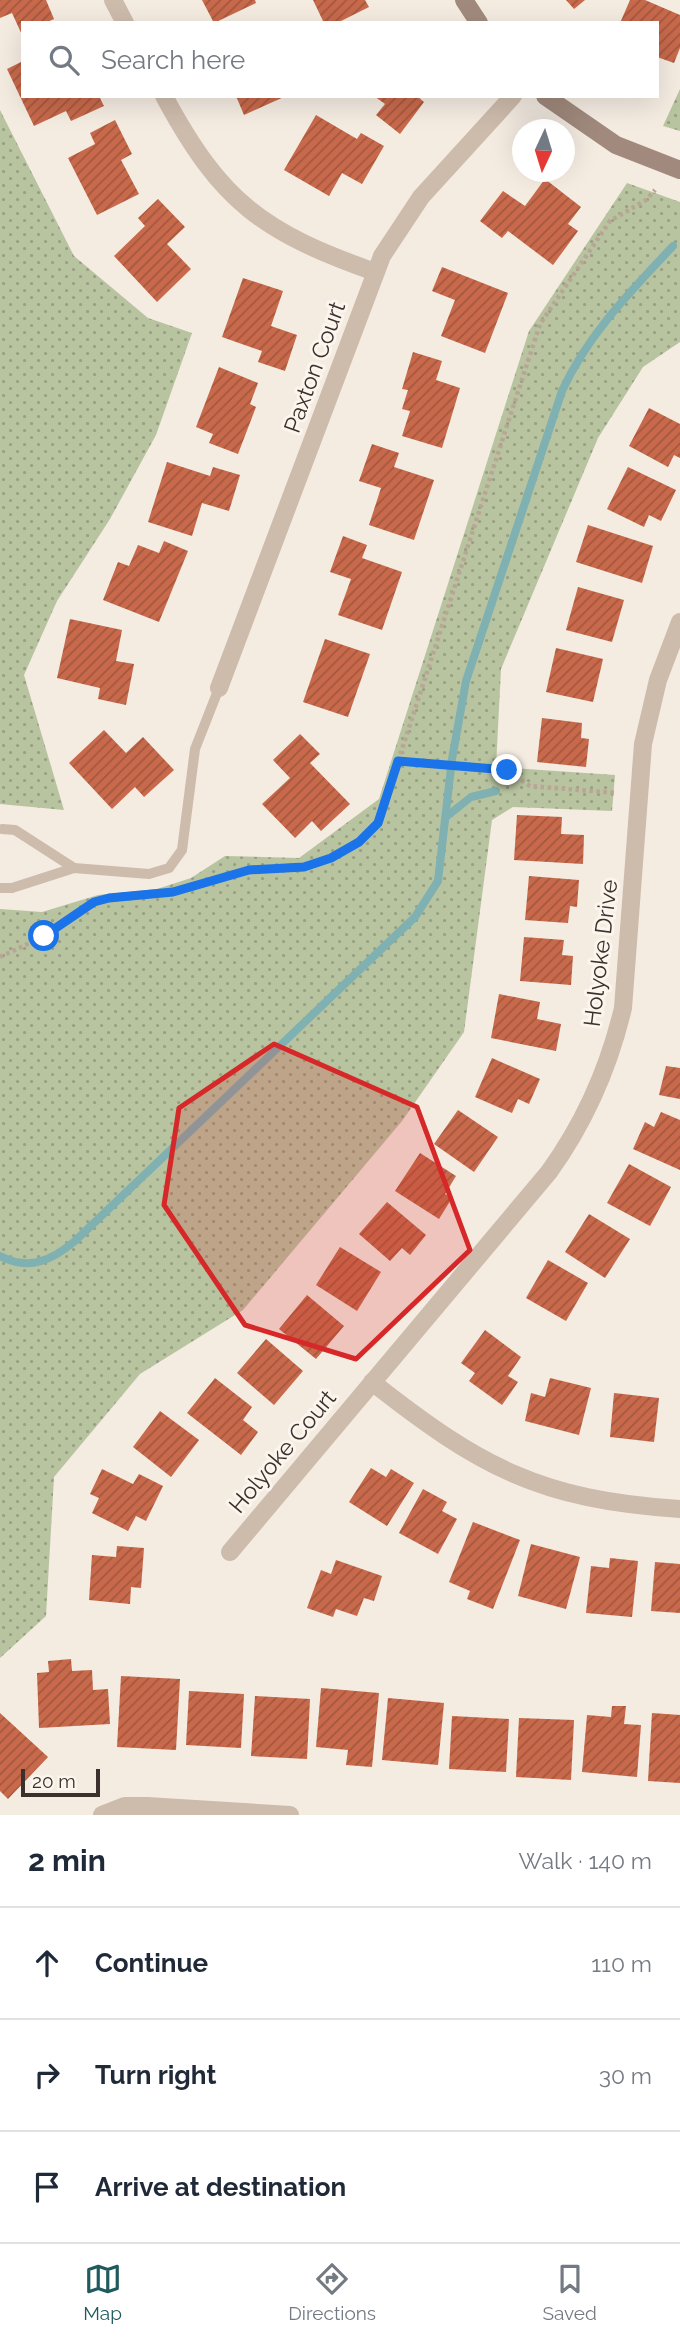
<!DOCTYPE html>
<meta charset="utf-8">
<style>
body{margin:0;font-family:Raleway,sans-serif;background:#f2f2f3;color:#1f2937}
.compass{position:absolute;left:512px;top:119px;width:63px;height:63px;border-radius:50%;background:#fff;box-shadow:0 7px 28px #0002;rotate:184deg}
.scale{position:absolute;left:21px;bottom:18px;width:79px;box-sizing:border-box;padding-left:7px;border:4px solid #3b302b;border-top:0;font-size:19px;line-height:24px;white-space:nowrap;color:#3b302b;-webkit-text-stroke:5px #fbf5ee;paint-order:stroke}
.stop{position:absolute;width:21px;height:21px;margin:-16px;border:5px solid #1a73e8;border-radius:50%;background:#fff}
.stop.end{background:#1a73e8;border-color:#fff;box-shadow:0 2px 7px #0008}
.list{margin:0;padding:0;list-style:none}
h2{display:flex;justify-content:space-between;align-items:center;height:91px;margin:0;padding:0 28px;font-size:30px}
h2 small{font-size:23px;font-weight:400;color:#747a83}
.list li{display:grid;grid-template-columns:46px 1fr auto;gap:21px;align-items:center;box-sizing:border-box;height:112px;padding:0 28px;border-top:2px solid #e0e1e3}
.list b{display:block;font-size:26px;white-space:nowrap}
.list em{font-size:23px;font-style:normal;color:#747a83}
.icon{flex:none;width:38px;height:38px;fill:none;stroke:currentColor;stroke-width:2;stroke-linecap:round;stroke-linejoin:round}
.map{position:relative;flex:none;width:680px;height:1815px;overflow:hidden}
.search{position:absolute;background:#fff;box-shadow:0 7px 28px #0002;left:21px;right:21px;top:21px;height:77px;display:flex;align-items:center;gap:18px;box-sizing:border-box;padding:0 24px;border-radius:0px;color:#747a83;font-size:26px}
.sheet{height:427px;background:#fff}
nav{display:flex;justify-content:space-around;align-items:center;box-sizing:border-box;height:98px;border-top:2px solid #e0e1e3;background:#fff;font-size:19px;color:#747a83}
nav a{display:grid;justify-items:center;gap:4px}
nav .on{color:#1f5a5e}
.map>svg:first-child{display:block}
</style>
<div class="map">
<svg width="680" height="1815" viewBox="0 0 680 1815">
<defs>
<pattern id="grass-dots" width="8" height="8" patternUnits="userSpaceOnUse" patternTransform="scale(1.75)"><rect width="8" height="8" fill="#b8c4a0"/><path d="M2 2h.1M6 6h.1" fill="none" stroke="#97a083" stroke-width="1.8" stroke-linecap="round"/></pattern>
<pattern id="building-hatch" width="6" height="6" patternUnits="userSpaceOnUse" patternTransform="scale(1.75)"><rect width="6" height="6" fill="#c8694b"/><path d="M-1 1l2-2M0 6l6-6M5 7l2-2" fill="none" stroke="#a4573f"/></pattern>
</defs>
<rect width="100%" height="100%" fill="#f4ebe1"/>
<g fill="url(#grass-dots)">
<polygon points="680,89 680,131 663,126"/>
<polygon points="0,110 74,256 148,318 192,333 156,435 110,519 57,601 24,675 64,810 0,804"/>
<polygon points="627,183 680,202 680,342 643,367 598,438 501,669 496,767 615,775 612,811 513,807 492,820 464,1032 402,1121 243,1310 140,1374 54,1477 46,1616 0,1658 0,909 42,912 98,895 157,889 191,878 225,856 299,858 379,799 529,331"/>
</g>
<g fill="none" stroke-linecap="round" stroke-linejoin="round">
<g stroke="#7fb0b2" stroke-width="8">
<polyline points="446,817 471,797 496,791"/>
<path d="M 0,1256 C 29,1271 51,1261 75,1241 L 415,917 L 438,881 L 452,759 L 466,681 L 562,391 C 588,334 631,291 673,246"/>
</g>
</g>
<g fill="url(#building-hatch)">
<polygon points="0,0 46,0 54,19 45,23 23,23 23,37 12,13 0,18"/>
<polygon points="202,0 255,0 256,3 214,23"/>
<polygon points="313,0 365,0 369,7 337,23 324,23"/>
<polygon points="566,0 585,0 574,9"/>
<polygon points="630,0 645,0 680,15 680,48 674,63 657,57 657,23 620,23"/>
<polygon points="23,61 23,96 99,96 104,106 71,121 66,111 34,126 7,69"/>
<polygon points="236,96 286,96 244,115"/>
<polygon points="374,96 417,96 424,102 400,134 376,115 385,104"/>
<polygon points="316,115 357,139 361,133 384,146 362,184 342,173 329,196 284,170"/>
<polygon points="115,120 132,154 121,160 139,194 97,215 68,158 95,144 90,133"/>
<polygon points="545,179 581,207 568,224 578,231 553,265 508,231 502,238 480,221 503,191 525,206"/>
<polygon points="158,199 185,227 167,244 191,269 157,302 114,256 145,226 138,218"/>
<polygon points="442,267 508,293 485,353 441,336 455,300 432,291"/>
<polygon points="243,278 283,291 271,326 297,335 285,371 258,362 262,351 222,337"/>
<polygon points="413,352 442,361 436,380 460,388 442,448 402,436 410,411 402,409 408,390 402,389"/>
<polygon points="219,367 258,383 250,404 256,407 238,454 209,443 213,434 196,427"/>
<polygon points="649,408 680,424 680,458 674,455 668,467 629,446"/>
<polygon points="372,444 399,453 394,467 434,480 414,540 369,525 381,488 359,481"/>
<polygon points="167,462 210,476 213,467 240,475 229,511 202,503 192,536 148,522"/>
<polygon points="628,467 676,490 661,521 649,515 644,527 607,509"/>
<polygon points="588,525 653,546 642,583 576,562"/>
<polygon points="343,536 367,545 362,558 402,572 382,630 338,615 351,579 330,572"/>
<polygon points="164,541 188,551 159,622 103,600 118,562 129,566 138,545 159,553"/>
<polygon points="578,587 624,600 612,642 566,630"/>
<polygon points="70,619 122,630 116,661 134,664 126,705 98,699 100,688 57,678"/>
<polygon points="325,639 370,654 348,717 303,702"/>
<polygon points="556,648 603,659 593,702 546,692"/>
<polygon points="542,718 582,723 581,738 589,739 586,767 537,762"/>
<polygon points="104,730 126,753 143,737 174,770 144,797 135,787 112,809 69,763"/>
<polygon points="300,734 320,754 310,763 350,804 321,831 312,821 295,838 262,804 290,778 273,760"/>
<polygon points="517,815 562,817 561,834 584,835 583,864 514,860"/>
<polygon points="529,876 579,880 577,907 570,906 568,923 525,920"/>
<polygon points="524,937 564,940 562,955 573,956 571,985 520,981"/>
<polygon points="499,994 540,1002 537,1019 561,1024 556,1051 491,1038"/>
<polygon points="492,1058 540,1079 529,1104 518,1099 512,1113 475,1097"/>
<polygon points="666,1066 680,1068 680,1099 659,1095"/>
<polygon points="458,1110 498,1137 474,1172 434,1144"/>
<polygon points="661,1112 680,1120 680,1170 633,1149 645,1122 654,1127"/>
<polygon points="420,1153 456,1176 445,1194 452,1198 439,1219 395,1191"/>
<polygon points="629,1164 671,1187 650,1226 607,1203"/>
<polygon points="387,1202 426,1235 410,1255 402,1248 390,1261 359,1234"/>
<polygon points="589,1214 630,1239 605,1278 565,1252"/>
<polygon points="340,1247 381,1272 357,1311 316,1285"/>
<polygon points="548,1260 588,1283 566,1321 526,1298"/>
<polygon points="307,1295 344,1326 316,1359 279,1329"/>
<polygon points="485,1330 521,1357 508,1376 518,1382 502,1405 469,1381 475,1373 461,1363"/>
<polygon points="266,1339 303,1371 274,1405 237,1373"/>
<polygon points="215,1378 252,1407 243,1420 258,1432 241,1455 187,1413"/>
<polygon points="550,1378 591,1388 579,1435 525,1421 531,1393 545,1397"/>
<polygon points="614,1393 659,1398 654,1442 610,1437"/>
<polygon points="160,1411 199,1440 171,1477 133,1447"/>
<polygon points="371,1468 386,1477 391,1469 414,1483 387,1526 349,1502"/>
<polygon points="102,1469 133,1484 139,1474 163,1486 146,1521 136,1516 128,1531 92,1513 99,1498 90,1494"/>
<polygon points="423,1489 447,1502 442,1511 457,1519 438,1554 399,1533"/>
<polygon points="473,1522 520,1540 493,1609 467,1599 470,1591 449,1582"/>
<polygon points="531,1544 580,1557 566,1609 518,1596"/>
<polygon points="117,1546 144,1548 141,1588 131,1587 130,1604 89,1600 92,1555 116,1557"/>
<polygon points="610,1558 638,1561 632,1617 586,1613 591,1566 609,1568"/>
<polygon points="336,1560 382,1576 374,1601 364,1598 357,1616 336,1609 333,1617 307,1608 321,1570 331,1574"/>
<polygon points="655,1562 680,1564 680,1613 651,1611"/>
<polygon points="71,1659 72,1671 92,1670 93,1690 108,1689 110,1724 39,1728 37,1673 49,1672 48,1661"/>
<polygon points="121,1676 180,1679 176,1750 117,1747"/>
<polygon points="321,1688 379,1693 372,1767 346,1765 348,1750 316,1747"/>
<polygon points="189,1691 244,1694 241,1748 186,1745"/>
<polygon points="255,1696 310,1699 307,1759 251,1756"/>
<polygon points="388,1698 444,1703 438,1765 382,1760"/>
<polygon points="612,1706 626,1706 624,1724 641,1725 637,1777 582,1772 587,1715 611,1717"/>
<polygon points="0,1713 48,1757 8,1799 0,1791"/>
<polygon points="652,1713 680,1715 680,1783 648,1781"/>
<polygon points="452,1716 509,1719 506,1772 449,1769"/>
<polygon points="519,1718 574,1720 571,1780 516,1777"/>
</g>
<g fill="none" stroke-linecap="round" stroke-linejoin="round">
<g stroke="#b9a596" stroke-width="4.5" stroke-dasharray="3.5 3.5" stroke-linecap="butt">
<polyline points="399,761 507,770 530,786 616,793"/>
<polyline points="0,957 44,936 94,902 172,892 249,870 304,867 331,858 359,842 378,823 540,324 610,221 646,200 655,190"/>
</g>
<g stroke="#cdbbac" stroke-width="10">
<polyline points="2,829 15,830 74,868"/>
<polyline points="0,888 12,888 74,868 149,874 169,868 182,850 195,749 219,688"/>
</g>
<g stroke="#cdbbac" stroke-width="18">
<polyline points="113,0 125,23"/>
<path d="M 164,96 C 221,202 262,232 375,272"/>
<polyline points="219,688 382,256 421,197 513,96"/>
<path d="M 372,1382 C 480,1467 540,1500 680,1509"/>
<path d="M 230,1552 L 549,1172 C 585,1122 609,1067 623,1008 L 643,744 L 658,680 L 680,622"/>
<polyline points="102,1815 125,1806 147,1806 290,1815"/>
</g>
<g stroke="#a18a7d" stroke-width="18">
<polyline points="464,0 479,23"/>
<polyline points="545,96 616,145 680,170"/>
</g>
</g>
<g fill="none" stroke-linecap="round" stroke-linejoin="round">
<polyline stroke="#1a73e8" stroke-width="9" points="44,936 94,902 109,898 173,892 249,870 304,867 331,858 359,842 378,823 398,761 507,770"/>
</g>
<path fill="#d62828" fill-opacity="0.2" stroke="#d62828" stroke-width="5" stroke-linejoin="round" d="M 274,1044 L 417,1107 L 470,1250 L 356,1359 L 245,1325 L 164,1205 L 179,1108 Z"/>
<g text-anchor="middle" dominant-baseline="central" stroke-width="6" stroke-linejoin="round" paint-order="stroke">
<g font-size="23" fill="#3b302b" stroke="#fbf5ee">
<text transform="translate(314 367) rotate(-70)">Paxton Court</text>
<text transform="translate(600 953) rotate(-83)">Holyoke Drive</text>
<text transform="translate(282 1451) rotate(-50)">Holyoke Court</text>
</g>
</g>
</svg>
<svg class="compass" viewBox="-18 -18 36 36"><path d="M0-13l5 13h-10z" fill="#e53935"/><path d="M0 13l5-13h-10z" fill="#747a83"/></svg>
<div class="scale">20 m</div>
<div class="stop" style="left:44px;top:936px"></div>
<div class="stop end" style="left:507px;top:770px"></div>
<div class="search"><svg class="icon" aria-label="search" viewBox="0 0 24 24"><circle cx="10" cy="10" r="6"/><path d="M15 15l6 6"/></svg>Search here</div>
</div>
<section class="sheet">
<h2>2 min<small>Walk · 140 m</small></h2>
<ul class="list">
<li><svg class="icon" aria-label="ahead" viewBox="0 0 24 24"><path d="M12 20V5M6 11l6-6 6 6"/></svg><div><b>Continue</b></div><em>110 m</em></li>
<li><svg class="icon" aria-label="right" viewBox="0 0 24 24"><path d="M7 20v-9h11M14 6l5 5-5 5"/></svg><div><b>Turn right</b></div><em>30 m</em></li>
<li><svg class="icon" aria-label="arrive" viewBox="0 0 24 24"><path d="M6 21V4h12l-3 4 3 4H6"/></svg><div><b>Arrive at destination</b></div></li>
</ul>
</section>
<nav>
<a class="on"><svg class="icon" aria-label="map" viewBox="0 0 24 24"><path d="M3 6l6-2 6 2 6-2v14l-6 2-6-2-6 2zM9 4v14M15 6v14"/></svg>Map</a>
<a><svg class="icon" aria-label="directions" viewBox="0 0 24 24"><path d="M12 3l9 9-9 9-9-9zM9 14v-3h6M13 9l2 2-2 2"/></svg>Directions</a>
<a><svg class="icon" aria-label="saved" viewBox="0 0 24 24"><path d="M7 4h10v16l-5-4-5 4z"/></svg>Saved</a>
</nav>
